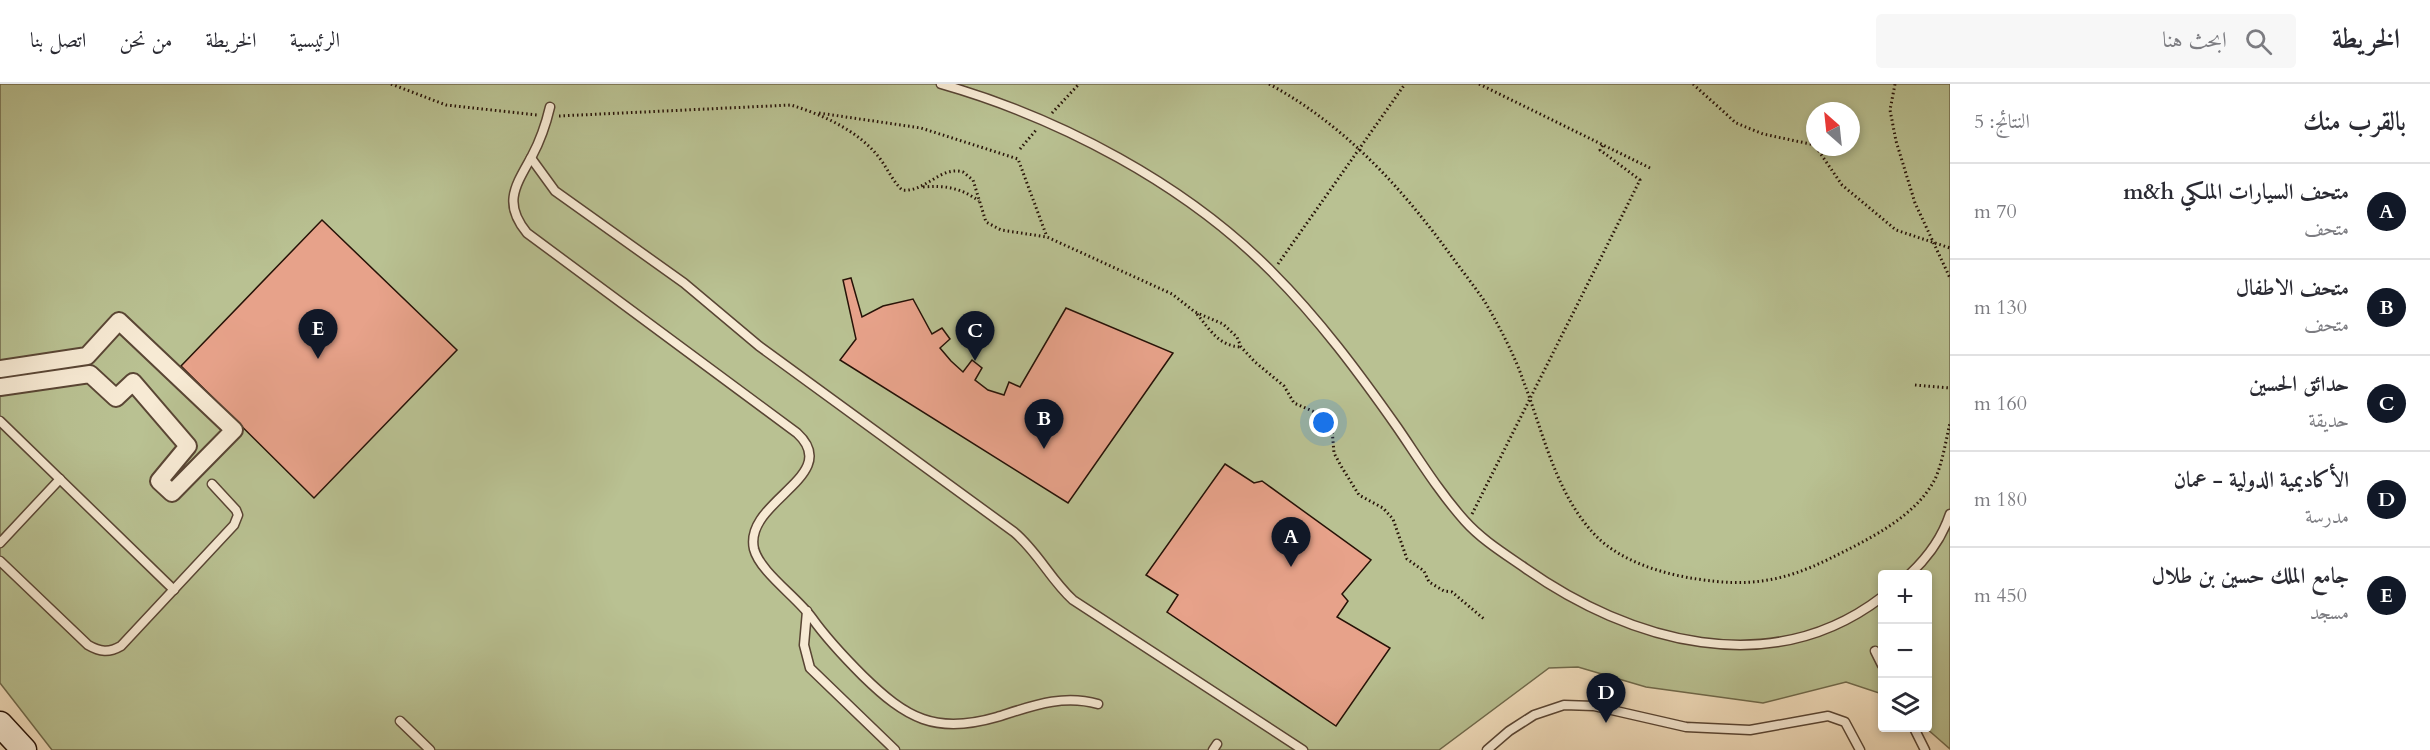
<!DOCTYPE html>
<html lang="ar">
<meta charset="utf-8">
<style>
body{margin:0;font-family:Cardo,Amiri,serif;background:#f7f7f7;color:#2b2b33;direction:rtl}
.controls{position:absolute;right:18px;bottom:18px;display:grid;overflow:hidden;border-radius:6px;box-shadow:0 3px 9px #0003}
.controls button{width:54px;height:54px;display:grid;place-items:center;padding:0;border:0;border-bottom:2px solid #e1e1e2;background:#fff;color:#2b2b33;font:30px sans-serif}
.compass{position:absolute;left:1806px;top:18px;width:54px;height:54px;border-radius:50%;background:#fff;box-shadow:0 3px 9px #0003;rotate:333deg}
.you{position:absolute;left:1324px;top:339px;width:21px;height:21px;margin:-15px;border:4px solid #fff;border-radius:50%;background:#1a73e8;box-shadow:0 0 0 9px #1a73e833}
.badge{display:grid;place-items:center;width:39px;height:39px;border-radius:50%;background:#111827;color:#fff;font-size:20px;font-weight:700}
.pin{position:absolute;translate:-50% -50px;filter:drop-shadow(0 2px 3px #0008)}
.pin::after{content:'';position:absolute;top:32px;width:21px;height:18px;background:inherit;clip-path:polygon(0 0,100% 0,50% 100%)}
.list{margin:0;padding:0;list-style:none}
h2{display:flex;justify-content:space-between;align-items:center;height:78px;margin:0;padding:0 24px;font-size:26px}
h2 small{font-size:20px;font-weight:400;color:#7c7c81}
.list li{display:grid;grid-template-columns:39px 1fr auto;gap:18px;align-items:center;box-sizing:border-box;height:96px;padding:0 24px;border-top:2px solid #e1e1e2}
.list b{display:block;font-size:22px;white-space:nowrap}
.list p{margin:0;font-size:20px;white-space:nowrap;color:#7c7c81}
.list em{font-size:20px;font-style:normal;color:#7c7c81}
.icon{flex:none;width:33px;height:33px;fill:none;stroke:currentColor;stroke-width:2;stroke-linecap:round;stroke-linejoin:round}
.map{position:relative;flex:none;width:1950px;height:666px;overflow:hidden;direction:ltr}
header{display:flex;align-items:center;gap:36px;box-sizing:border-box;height:84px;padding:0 30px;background:#fff;border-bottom:2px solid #e1e1e2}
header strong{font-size:28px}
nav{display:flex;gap:33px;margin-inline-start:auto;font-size:21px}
.search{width:420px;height:54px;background:#f7f7f7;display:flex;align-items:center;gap:15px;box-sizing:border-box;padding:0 21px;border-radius:6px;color:#7c7c81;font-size:22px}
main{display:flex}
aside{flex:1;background:#fff}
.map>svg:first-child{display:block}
</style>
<header>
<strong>الخريطة</strong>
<div class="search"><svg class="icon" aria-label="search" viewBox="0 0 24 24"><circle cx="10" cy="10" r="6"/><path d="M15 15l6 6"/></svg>ابحث هنا</div>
<nav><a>الرئيسية</a><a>الخريطة</a><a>من نحن</a><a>اتصل بنا</a></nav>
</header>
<main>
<aside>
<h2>بالقرب منك<small>النتائج: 5</small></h2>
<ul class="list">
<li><span class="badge">A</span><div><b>متحف السيارات الملكي m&amp;h</b><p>متحف</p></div><em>70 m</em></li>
<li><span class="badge">B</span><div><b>متحف الاطفال</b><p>متحف</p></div><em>130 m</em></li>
<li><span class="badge">C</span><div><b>حدائق الحسين</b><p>حديقة</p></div><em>160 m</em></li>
<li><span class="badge">D</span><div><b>الأكاديمية الدولية - عمان</b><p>مدرسة</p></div><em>180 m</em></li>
<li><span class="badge">E</span><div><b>جامع الملك حسين بن طلال</b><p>مسجد</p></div><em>450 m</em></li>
</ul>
</aside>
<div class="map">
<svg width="1950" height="666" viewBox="0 0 1950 666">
<rect width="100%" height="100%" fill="#f2debd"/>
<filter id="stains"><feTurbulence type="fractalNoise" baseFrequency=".00333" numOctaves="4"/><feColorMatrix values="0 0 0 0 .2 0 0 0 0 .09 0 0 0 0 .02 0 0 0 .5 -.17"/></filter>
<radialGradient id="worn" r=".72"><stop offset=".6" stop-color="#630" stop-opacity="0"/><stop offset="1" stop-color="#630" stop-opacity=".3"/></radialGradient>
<path fill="#b9c192" stroke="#706a4c" stroke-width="1.5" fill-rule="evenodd" d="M 0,0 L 1950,0 L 1950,665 L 1926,644 L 1928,490 L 1882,490 L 1882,610 L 1846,598 L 1763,619 L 1646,603 L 1578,583 L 1549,584 L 1439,666 L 52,666 L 0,599 ZM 1815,27 L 1851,27 L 1851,63 L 1815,63 Z"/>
<g fill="#e7a28a" stroke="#261207" stroke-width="1.5">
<polygon points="322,136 457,266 314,414 181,282"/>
<polygon points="851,194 862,233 883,222 913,215 932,250 942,244 950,255 940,264 951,277 963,288 972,276 982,284 975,296 988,306 1004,311 1009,298 1020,303 1066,224 1173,269 1068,419 840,276 856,255 843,196"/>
<polygon points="1225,380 1254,399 1262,397 1371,476 1342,510 1348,517 1337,533 1390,564 1336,642 1167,528 1178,511 1146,491"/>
</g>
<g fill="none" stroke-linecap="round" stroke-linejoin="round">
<defs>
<g id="lane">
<path d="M 941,0 C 1060,34 1185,100 1272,188 C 1319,235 1359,289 1397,343 C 1419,375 1439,408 1465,437 C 1482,456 1505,470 1525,484 C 1630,558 1771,598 1882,513"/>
<path d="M 550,23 C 546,40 540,57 532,72 C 516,101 502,119 527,149 L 797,349 C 844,392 743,417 754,465 C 760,488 797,513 812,534 C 827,555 844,573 863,592 C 906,634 935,651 997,633 C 1032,622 1062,610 1098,620"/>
<path d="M 531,74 L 555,107 L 684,199 L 759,262 L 1014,448 C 1038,468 1050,495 1073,516 L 1303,666"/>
<polyline points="0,337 174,506"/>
<polyline points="0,459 60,395"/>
<path d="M 0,477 L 88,561 C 100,568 109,569 121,562 L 234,441 L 238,431 L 236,426 L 212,400"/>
<path d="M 1910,490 C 1927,474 1942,454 1950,430"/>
<polyline points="807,527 804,561 810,584 895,666"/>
<polyline points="1875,567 1882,581"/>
<polyline points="400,637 430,666"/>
<polyline points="1914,644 1925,666"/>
<polyline points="1213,666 1217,660"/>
<polyline points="1487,666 1509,647 1534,631 1564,621 1594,622 1686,643 1750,646 1828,632 1845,638 1860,666"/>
</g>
<polyline id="street" points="0,285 87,272 119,237 234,346 172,409 159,397 188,362 133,298 116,314 90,290 0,303"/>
<polyline id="secondary" points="0,640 24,666"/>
</defs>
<use href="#lane" stroke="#594534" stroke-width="11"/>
<use href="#street" stroke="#594534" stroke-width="20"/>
<use href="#secondary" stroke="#261207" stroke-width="27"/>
<g stroke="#261207" stroke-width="3" stroke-dasharray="1.5 3" stroke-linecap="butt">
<polyline points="391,0 446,21 537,31"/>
<path d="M 1269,0 C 1345,41 1402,104 1452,173 C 1463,188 1475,203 1485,218 C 1499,242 1514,270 1523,296 C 1544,350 1556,413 1599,455 C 1624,478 1663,490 1697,495 C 1748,503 1782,498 1829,475 C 1867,456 1917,433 1936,393 C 1943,376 1946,356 1950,339"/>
<polyline points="1479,0 1650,84"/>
<polyline points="1693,0 1736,39 1763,50 1815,61"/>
<polyline points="1895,0 1890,26 1896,57 1915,119 1950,194"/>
<polyline points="819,29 921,44 1018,75 1047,153"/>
<polyline points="1052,29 1079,0"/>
<path d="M 559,32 L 791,21 C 823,31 860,47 881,76 C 888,86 893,97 902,106 C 925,109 941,81 963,88 L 973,96 L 986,138 L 1001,146 L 1047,153 L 1172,210 L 1195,228 L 1223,240 L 1237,253 L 1241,263 L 1255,278 L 1284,302 L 1294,319 L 1324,332 L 1332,345 L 1334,369 L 1341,382 L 1359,411 L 1383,424 L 1393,435 L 1407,475 L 1424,487 L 1429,498 L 1444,507 L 1452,508 L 1484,535"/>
<polyline points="1816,63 1842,101 1896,146 1950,164"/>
<polyline points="1020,65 1037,45"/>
<path d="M 923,103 C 945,101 961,104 979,117"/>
<polyline points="1278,180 1405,0"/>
<path d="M 1197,230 C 1210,246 1219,262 1241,263"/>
<polyline points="1915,301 1950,304"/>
<polyline points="1472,430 1640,96 1600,66 1603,61"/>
</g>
<use href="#lane" stroke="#f7ead4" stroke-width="8"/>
<use href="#street" stroke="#f7ead4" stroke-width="16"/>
<use href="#secondary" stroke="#f7ead4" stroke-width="24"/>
</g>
<rect width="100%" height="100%" filter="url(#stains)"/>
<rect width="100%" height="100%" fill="url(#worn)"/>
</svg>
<div class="controls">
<button>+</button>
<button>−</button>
<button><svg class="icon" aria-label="layers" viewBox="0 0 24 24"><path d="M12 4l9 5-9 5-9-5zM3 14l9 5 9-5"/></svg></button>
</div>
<svg class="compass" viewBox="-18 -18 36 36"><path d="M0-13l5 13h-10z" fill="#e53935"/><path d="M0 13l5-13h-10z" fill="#7c7c81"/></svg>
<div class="you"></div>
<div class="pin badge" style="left:1291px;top:483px">A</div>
<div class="pin badge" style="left:1044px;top:365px">B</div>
<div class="pin badge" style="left:975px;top:277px">C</div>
<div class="pin badge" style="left:1606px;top:639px">D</div>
<div class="pin badge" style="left:318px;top:275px">E</div>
</div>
</main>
